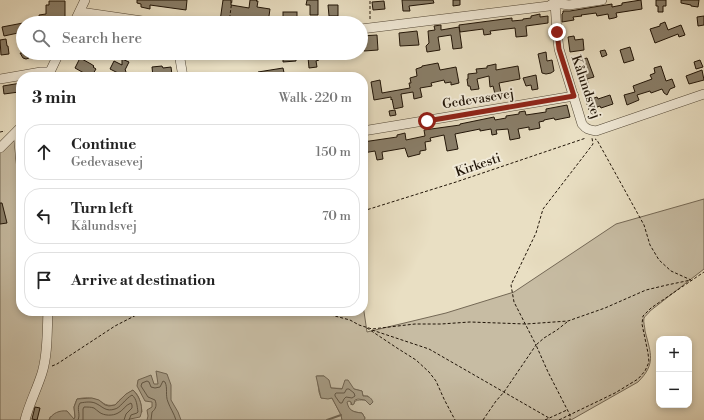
<!DOCTYPE html>
<meta charset="utf-8">
<style>
body{margin:0;font-family:"Libre Bodoni",serif;background:#f2f2f2;color:#222}
.controls{position:absolute;right:12px;bottom:12px;display:grid;overflow:hidden;border-radius:8px;box-shadow:0 2px 6px #0003}
.controls button{width:36px;height:36px;display:grid;place-items:center;padding:0;border:0;border-bottom:1px solid #e0e0e0;background:#fff;color:#222;font:20px sans-serif}
.stop{position:absolute;width:12px;height:12px;margin:-9px;border:3px solid #8f2418;border-radius:50%;background:#fff}
.stop.end{background:#8f2418;border-color:#fff;box-shadow:0 1px 4px #0008}
.list{margin:0;padding:0;list-style:none}
h2{display:flex;justify-content:space-between;align-items:center;height:52px;margin:0;padding:0 16px;font-size:17px}
h2 small{font-size:13px;font-weight:400;color:#767676}
.list li{display:grid;grid-template-columns:26px 1fr auto;gap:12px;align-items:center;box-sizing:border-box;height:56px;margin:0 8px 8px;padding:0 8px;border:1px solid #e0e0e0;border-radius:16px}
.list b{display:block;font-size:15px;white-space:nowrap}
.list p{margin:0;font-size:13px;white-space:nowrap;color:#767676}
.list em{font-size:13px;font-style:normal;color:#767676}
.icon{flex:none;width:22px;height:22px;fill:none;stroke:currentColor;stroke-width:2;stroke-linecap:round;stroke-linejoin:round}
.map{position:relative;flex:none;width:704px;height:420px;overflow:hidden}
.search{position:absolute;background:#fff;box-shadow:0 2px 6px #0003;left:16px;top:16px;width:352px;height:44px;display:flex;align-items:center;gap:10px;box-sizing:border-box;padding:0 14px;border-radius:22px;color:#767676;font-size:15px}
.panel{position:absolute;background:#fff;box-shadow:0 2px 6px #0003;left:16px;top:72px;width:352px;height:244px;border-radius:16px}
.map>svg:first-child{display:block}
</style>
<div class="map">
<svg width="704" height="420" viewBox="0 0 704 420">
<rect width="100%" height="100%" fill="#e9dfc3"/>
<filter id="stains"><feTurbulence type="fractalNoise" baseFrequency=".005" numOctaves="4"/><feColorMatrix values="0 0 0 0 .2 0 0 0 0 .09 0 0 0 0 .02 0 0 0 .5 -.17"/></filter>
<radialGradient id="worn" r=".72"><stop offset=".6" stop-color="#630" stop-opacity="0"/><stop offset="1" stop-color="#630" stop-opacity=".3"/></radialGradient>
<path fill="#c7bca3" stroke="#746855" d="M 13,140 L 17,146 L 21,179 L 21,311 L 363,311 L 363,305 L 367,332 L 446,313 L 514,292 L 616,224 L 704,199 L 704,269 L 650,311 C 649,313 645,316 644,318 C 643,322 645,327 645,331 C 651,354 656,364 638,382 L 571,420 L 364,420 L 365,418 L 362,413 C 353,412 349,411 346,402 L 348,400 L 351,402 L 351,405 C 356,399 359,400 366,400 L 368,403 L 368,396 L 363,396 L 362,391 L 354,389 L 331,388 L 324,376 L 317,376 L 319,392 L 321,398 L 332,398 L 341,415 L 342,420 L 128,420 L 142,412 C 141,404 140,396 133,390 C 126,394 120,399 115,405 C 103,407 104,401 94,399 C 88,397 82,398 77,399 L 74,407 L 75,417 L 73,419 L 67,411 L 50,417 L 49,420 L 0,420 L 0,152 Z"/>
<g fill="#a59a83" stroke="#706451">
<polygon points="156,371 167,374 171,385 171,400 178,412 181,420 147,420 148,416 147,410 152,407 152,402 145,401 137,386 138,380 151,375 154,384 158,384"/>
<path d="M 316,376 L 324,376 L 329,380 L 331,388 L 342,389 L 345,380 L 348,380 L 354,389 L 362,391 L 363,396 C 368,396 371,397 373,402 L 370,405 L 365,400 L 358,399 L 355,400 L 354,404 L 352,405 L 351,402 L 349,401 L 347,402 C 349,411 353,412 362,413 L 365,418 L 364,420 L 342,420 L 341,415 L 332,398 L 328,399 L 321,398 Z"/>
<path d="M 133,390 C 140,397 144,408 140,417 L 130,419 L 128,420 L 49,420 C 52,413 60,410 67,411 L 74,419 L 75,417 L 74,407 L 77,399 L 92,398 L 99,400 L 105,405 L 109,406 L 115,405 L 126,394 Z"/>
</g>
<g fill="none" stroke-linecap="round" stroke-linejoin="round">
<g stroke="#625745" stroke-width="1">
<polygon points="347,389 349,389 354,393 355,396 352,398 346,397 344,399 342,403 340,403 335,396 335,394 336,393 344,393"/>
<path d="M 78,420 C 81,414 76,409 80,403 C 86,402 92,401 97,404 C 103,407 106,412 115,409 C 120,408 125,399 132,395 C 137,399 137,406 138,412 L 137,413 L 131,415 L 129,420"/>
<path d="M 83,420 L 83,409 L 84,407 C 88,407 91,407 94,408 C 96,409 97,411 99,412 C 104,416 113,416 118,413 C 123,411 125,405 131,403 L 132,405 L 132,408 L 126,414 L 124,420"/>
<path d="M 151,420 L 152,412 C 156,409 157,405 155,400 L 148,397 L 141,386 L 142,383 L 147,381 L 149,382 L 151,387 L 155,388 L 160,387 L 163,381 L 165,382 C 168,388 165,395 168,402 C 170,408 174,413 176,420"/>
</g>
<polyline stroke="#706451" stroke-width="2" points="327,420 341,415"/>
</g>
<g fill="#897e69" stroke="#201407">
<polygon points="137,0 187,0 186,10 150,5 150,9 141,7 141,4 137,3"/>
<polygon points="223,0 231,0 231,5 249,8 250,0 257,0 256,1 258,1 257,7 270,9 268,23 253,23 229,20 228,22 220,21"/>
<polygon points="307,0 318,0 318,15 310,15 310,5 306,5"/>
<polygon points="402,0 433,0 434,3 409,6 410,11 403,11"/>
<polygon points="453,0 460,0 460,5 453,6"/>
<polygon points="641,0 642,9 616,13 617,17 614,18 609,19 608,14 597,16 596,13 581,15 582,16 573,17 574,20 562,22 562,14 563,13 563,11 570,11 612,4 612,7 622,5 622,3"/>
<polygon points="656,0 666,0 666,6 663,6 663,12 658,12 658,6 656,6"/>
<polygon points="681,0 699,0 698,7 691,6 691,5 681,3"/>
<polygon points="49,1 65,1 65,19 48,23 40,23 39,15 46,14 46,5 49,5"/>
<polygon points="384,1 385,9 373,10 372,2"/>
<polygon points="328,5 338,5 338,16 329,16"/>
<rect x="283" y="12" width="14" height="9"/>
<polygon points="540,14 540,17 548,16 548,23 526,26 527,36 516,37 515,28 490,31 491,34 484,35 483,29 460,32 459,25 512,18 512,21 523,20 523,19 531,18 531,16"/>
<polygon points="704,16 704,25 698,26 697,17"/>
<polygon points="665,22 668,30 681,25 685,35 679,37 678,34 655,43 650,29 660,26 660,24"/>
<polygon points="23,23 23,43 20,43 18,33 4,36 2,27"/>
<polygon points="441,25 441,30 459,27 462,48 453,49 451,35 438,37 440,50 427,52 426,46 429,43 428,31 435,30 434,26"/>
<polygon points="417,31 419,45 400,46 399,33"/>
<polygon points="377,35 378,50 364,51 364,50 361,50 361,36"/>
<polygon points="574,36 575,40 583,39 584,50 570,52 568,37"/>
<polygon points="6,39 7,46 8,46 9,54 1,55 0,40"/>
<polygon points="630,47 634,60 624,63 620,50"/>
<polygon points="605,50 607,55 602,57 600,51"/>
<polygon points="546,52 547,61 552,60 554,71 551,73 546,74 542,73 538,54"/>
<polygon points="20,53 33,53 29,58 26,59 23,58"/>
<polygon points="227,53 243,53 242,58 227,56"/>
<polygon points="286,53 315,53 315,55 319,55 319,60 316,61 317,67 309,68 308,57 296,58 296,61 283,62 283,55 286,55"/>
<polygon points="80,58 91,64 94,66 93,67 96,69 91,77 75,68"/>
<polygon points="587,58 594,77 587,79 588,83 584,84 579,71 586,69 583,59"/>
<polygon points="122,59 129,62 125,70 126,71 124,77 118,77 120,74 110,69 114,61 122,65"/>
<polygon points="700,60 703,67 696,69 694,62"/>
<polygon points="438,63 440,70 456,67 459,83 451,85 451,82 445,83 444,80 431,83 432,86 420,88 422,97 414,99 413,92 401,94 403,107 394,109 392,99 391,100 391,97 374,100 371,82 380,80 382,93 410,88 409,83 411,83 410,78 417,76 416,69 422,67 422,66"/>
<polygon points="496,64 496,70 518,66 520,79 499,83 501,93 495,94 493,86 490,87 489,76 477,79 479,89 471,90 470,86 468,86 467,79 468,79 468,74 477,73 476,69 487,68 487,66"/>
<polygon points="162,66 163,68 171,67 172,75 153,77 152,67"/>
<polygon points="661,66 666,81 672,79 675,87 670,89 667,95 664,93 662,89 651,93 650,91 637,95 639,100 627,105 624,95 635,92 633,86 652,79 650,75 655,73 654,68"/>
<polygon points="283,68 285,77 259,77 258,72"/>
<polygon points="702,70 704,80 689,84 686,76"/>
<polygon points="536,75 538,89 532,90 531,85 526,86 523,78"/>
<polygon points="21,83 21,90 19,91 19,92 4,94 3,86"/>
<polygon points="610,95 613,104 601,108 600,106 589,110 586,101 597,97 598,99"/>
<polygon points="567,105 570,117 555,120 554,118 544,120 544,121 539,122 540,128 529,130 529,127 518,129 520,138 510,140 508,129 496,130 497,134 492,135 491,129 480,131 480,129 455,134 458,149 447,151 444,135 430,138 431,141 425,142 426,150 420,151 420,154 408,157 405,148 382,152 383,159 377,160 375,151 363,153 363,142 397,137 397,135 405,133 406,140 425,136 424,130 460,125 460,124 494,117 495,120 506,118 506,116 519,114 519,112 525,111 526,115 546,112 546,109"/>
<polygon points="395,110 396,115 390,116 389,111"/>
<polygon points="0,203 2,203 7,223 0,224"/>
<polygon points="35,407 40,408 37,420 32,419"/>
</g>
<g fill="none" stroke-linecap="round" stroke-linejoin="round">
<defs>
<g id="minor">
<path d="M 602,0 L 569,5 L 555,3 L 557,32 L 559,49 L 582,124 C 586,129 589,130 596,131 L 704,94"/>
<polyline points="80,12 156,23"/>
<polyline points="74,23 85,0"/>
<polyline points="361,29 549,6 558,0"/>
<polyline points="179,53 183,77"/>
<polyline points="48,76 59,53"/>
<polyline points="0,79 41,72 50,72"/>
<polyline points="18,131 21,164"/>
<polyline points="363,131 574,96"/>
<polyline points="0,148 20,128"/>
<path d="M 25,420 C 29,404 37,389 42,373 C 48,354 47,331 48,311"/>
</g>
</defs>
<use href="#minor" stroke="#524736" stroke-width="10"/>
<g stroke="#201407" stroke-width="1" stroke-dasharray="3 2" stroke-linecap="butt">
<polyline points="370,19 370,0"/>
<polyline points="229,23 232,0"/>
<polyline points="0,132 5,131"/>
<polyline points="363,211 456,182 586,138"/>
<polyline points="316,311 350,320 359,325 372,329 415,324 441,324 470,322 526,324 568,321 605,308 646,290 667,285 691,280 671,271 659,260 650,245 644,225 597,140 595,139"/>
<polyline points="567,322 557,330 544,338 536,345 548,372 570,415 570,420"/>
<polyline points="367,328 397,348 416,360 429,372 436,381 444,399 455,420"/>
<polyline points="372,330 429,349 549,418"/>
<polyline points="52,366 57,364 115,326 144,311"/>
<polyline points="483,420 496,401 504,392 536,345 514,302 511,285 536,233 543,209 593,144 592,138"/>
<polyline points="545,420 567,410"/>
<polyline points="559,420 615,393 638,379 645,371 649,362 648,353 642,324 643,316 651,308 704,272"/>
</g>
<use href="#minor" stroke="#f1ead8" stroke-width="9"/>
</g>
<g fill="none" stroke-linecap="round" stroke-linejoin="round">
<polyline stroke="#8f2418" stroke-width="5" points="427,121 574,96 559,49 557,32"/>
</g>
<g text-anchor="middle" dominant-baseline="central" stroke-width="4" stroke-linejoin="round" paint-order="stroke">
<g font-size="13" fill="#201407" stroke="#f1ead8">
<text transform="translate(586 87) rotate(71)">Kålundsvej</text>
<text transform="translate(478 99) rotate(-9)">Gedevasevej</text>
<text transform="translate(478 165) rotate(-19)">Kirkesti</text>
</g>
</g>
<rect width="100%" height="100%" filter="url(#stains)"/>
<rect width="100%" height="100%" fill="url(#worn)"/>
</svg>
<div class="controls">
<button>+</button>
<button>−</button>
</div>
<div class="stop" style="left:427px;top:121px"></div>
<div class="stop end" style="left:557px;top:32px"></div>
<div class="search"><svg class="icon" aria-label="search" viewBox="0 0 24 24"><circle cx="10" cy="10" r="6"/><path d="M15 15l6 6"/></svg>Search here</div>
<section class="panel">
<h2>3 min<small>Walk · 220 m</small></h2>
<ul class="list">
<li><svg class="icon" aria-label="ahead" viewBox="0 0 24 24"><path d="M12 20V5M6 11l6-6 6 6"/></svg><div><b>Continue</b><p>Gedevasevej</p></div><em>150 m</em></li>
<li><svg class="icon" aria-label="left" viewBox="0 0 24 24"><path d="M17 20v-9H6M10 6l-5 5 5 5"/></svg><div><b>Turn left</b><p>Kålundsvej</p></div><em>70 m</em></li>
<li><svg class="icon" aria-label="arrive" viewBox="0 0 24 24"><path d="M6 21V4h12l-3 4 3 4H6"/></svg><div><b>Arrive at destination</b></div></li>
</ul>
</section>
</div>
